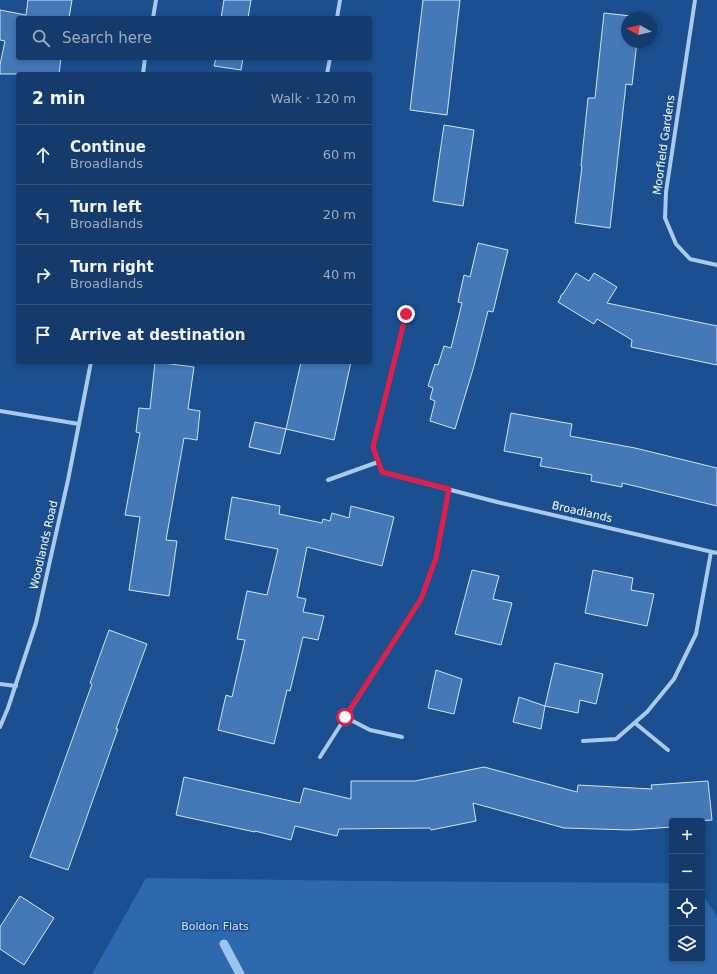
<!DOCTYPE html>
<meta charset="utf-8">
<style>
body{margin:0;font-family:"DejaVu Sans",sans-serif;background:#1d4271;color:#f1f3f6}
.controls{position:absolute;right:12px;bottom:12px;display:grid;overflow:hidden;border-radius:4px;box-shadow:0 2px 6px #0003}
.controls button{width:36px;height:36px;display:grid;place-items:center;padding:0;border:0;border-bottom:1px solid #33557e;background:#143b6b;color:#f1f3f6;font:20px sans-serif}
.compass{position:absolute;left:621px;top:12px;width:36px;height:36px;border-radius:50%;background:#143b6b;box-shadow:0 2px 6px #0003;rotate:278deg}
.stop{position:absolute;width:12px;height:12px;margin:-9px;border:3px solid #e11d48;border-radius:50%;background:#fff}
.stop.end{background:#e11d48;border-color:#fff;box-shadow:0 1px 4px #0008}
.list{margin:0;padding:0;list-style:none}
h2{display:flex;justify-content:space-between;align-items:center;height:52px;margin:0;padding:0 16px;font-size:17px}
h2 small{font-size:13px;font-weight:400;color:#9dadc1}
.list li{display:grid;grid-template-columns:26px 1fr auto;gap:12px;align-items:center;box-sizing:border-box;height:60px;padding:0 16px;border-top:1px solid #33557e}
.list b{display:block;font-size:15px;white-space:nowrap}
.list p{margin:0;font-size:13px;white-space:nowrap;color:#9dadc1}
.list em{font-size:13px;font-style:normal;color:#9dadc1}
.icon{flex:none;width:22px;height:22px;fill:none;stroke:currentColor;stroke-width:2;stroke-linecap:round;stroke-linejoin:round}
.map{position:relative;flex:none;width:717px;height:974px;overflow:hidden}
.search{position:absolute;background:#143b6b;box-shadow:0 2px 6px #0003;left:16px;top:16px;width:356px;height:44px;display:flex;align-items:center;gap:10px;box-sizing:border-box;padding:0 14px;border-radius:4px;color:#9dadc1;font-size:15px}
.panel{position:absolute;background:#143b6b;box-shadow:0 2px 6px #0003;left:16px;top:72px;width:356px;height:292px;border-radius:4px}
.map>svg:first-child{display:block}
</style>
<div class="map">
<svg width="717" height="974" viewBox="0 0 717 974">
<rect width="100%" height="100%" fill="#1b4f8f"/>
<polygon fill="#2e69ad" points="146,878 369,881 672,883 672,959 702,959 702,894 717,916 717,974 92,974"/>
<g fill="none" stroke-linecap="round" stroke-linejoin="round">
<polyline stroke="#9cc4f0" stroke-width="9" points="224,944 240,974"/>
</g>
<g fill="#4478b7" stroke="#cfe3fa">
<polygon points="28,0 72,0 69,18 18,18 18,58 61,58 59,74 0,74 0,65 5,41 0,40 0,10 26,15"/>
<polygon points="224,0 251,0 248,18 221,18"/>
<polygon points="423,0 460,0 447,115 410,110"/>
<polygon points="604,13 640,17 640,18 627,18 627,42 637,42 632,85 626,84 610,228 575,223 582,166 581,166 588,98 595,98"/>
<polygon points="216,58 243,58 241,70 214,66"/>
<polygon points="444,125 474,130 463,206 433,201"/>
<polygon points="478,243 508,250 493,312 488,311 474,366 455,429 430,421 435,401 430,399 433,388 428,386 435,364 438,365 444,346 451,348 462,303 458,302 464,275 470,277"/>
<polygon points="576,273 589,281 594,273 617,287 607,303 717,326 717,365 631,347 632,340 597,319 594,324 558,302 561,297 560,297 562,294 563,294"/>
<polygon points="155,362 194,367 188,409 200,411 197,440 184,438 166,540 177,541 169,596 129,590 140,517 125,515 140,433 136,432 139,408 150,409"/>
<polygon points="301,362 351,362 334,440 286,429"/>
<polygon points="511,413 572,424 570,436 635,448 717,468 717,506 622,483 622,487 591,481 592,475 540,466 542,458 504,451"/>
<polygon points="255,422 286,429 280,454 249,447"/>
<polygon points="232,497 280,506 279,514 322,523 323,519 330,521 332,513 349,518 351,506 394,517 382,566 307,547 297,597 306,599 303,612 324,616 318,640 303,637 290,691 287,690 274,744 218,730 226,695 232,697 245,640 237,639 247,591 267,595 278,549 225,539"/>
<polygon points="472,570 499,576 493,599 512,603 501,645 455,634"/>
<polygon points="593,570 633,578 631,590 654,594 647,626 585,613"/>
<polygon points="109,630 147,644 116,729 118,729 68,870 30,857 92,684 90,683"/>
<polygon points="555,663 603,674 596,704 580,700 578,713 545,706"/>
<polygon points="436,670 462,679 454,714 428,708"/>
<polygon points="519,697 545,706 541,729 513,722"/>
<polygon points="484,767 577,792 578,785 652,789 651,785 708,781 712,820 697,821 672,821 672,827 630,830 564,828 473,803 476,821 431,830 430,828 339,829 337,836 295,826 291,840 255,831 255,832 176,815 184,777 300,803 304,788 351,799 351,781 415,781"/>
<polygon points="20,896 54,918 24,965 0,949 0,927"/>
</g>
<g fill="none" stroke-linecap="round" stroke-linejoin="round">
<g stroke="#a9c9ee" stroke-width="4">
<polyline points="695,0 666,192 665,218 676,244 690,259 717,265"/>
<polyline points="153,18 156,0"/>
<polyline points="337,18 340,0"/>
<polyline points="143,74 145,58"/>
<polyline points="327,74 330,58"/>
<polyline points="406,314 373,447 382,472 497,502 717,553"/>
<polyline points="0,411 79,424"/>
<polyline points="328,480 378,462"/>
<polyline points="0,684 16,686"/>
<polyline points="345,717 370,730 402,737"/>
<polyline points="635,723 668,750"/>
<polyline points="0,727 8,708 36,623 68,480 91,362"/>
<polyline points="583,741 616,739 647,712 674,679 696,634 711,552"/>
<polyline points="320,757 421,599 436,558 449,489"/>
</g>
</g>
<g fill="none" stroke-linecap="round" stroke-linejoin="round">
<polyline stroke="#e11d48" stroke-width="5" points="345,717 421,599 436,558 449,489 382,472 373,447 406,314"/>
</g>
<g text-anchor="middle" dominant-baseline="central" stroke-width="3" stroke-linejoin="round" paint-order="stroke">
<g font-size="11" fill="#fff" stroke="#1b4f8f">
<text transform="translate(664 145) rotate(-82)">Moorfield Gardens</text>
<text transform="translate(582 512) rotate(13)">Broadlands</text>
<text transform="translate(44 545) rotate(-77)">Woodlands Road</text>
</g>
<g font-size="11" fill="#cfe3fa" stroke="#1b4f8f">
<text x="215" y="926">Boldon Flats</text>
</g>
</g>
</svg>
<div class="controls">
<button>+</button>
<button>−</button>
<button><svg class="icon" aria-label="locate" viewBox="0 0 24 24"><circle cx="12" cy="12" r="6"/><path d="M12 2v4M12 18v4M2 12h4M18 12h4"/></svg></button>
<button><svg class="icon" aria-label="layers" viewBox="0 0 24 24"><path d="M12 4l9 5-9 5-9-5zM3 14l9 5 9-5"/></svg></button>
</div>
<svg class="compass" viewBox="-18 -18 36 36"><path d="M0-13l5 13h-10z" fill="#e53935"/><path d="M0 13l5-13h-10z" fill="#9dadc1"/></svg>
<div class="stop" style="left:345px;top:717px"></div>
<div class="stop end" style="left:406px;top:314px"></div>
<div class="search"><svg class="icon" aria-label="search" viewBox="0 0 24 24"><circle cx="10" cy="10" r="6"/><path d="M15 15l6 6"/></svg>Search here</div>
<section class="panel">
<h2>2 min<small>Walk · 120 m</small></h2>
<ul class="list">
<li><svg class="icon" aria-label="ahead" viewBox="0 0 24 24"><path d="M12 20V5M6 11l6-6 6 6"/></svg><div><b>Continue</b><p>Broadlands</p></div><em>60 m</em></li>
<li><svg class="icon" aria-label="left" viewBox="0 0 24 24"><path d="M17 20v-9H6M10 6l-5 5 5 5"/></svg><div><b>Turn left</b><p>Broadlands</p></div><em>20 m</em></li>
<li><svg class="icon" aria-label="right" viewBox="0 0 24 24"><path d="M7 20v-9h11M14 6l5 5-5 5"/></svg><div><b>Turn right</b><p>Broadlands</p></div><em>40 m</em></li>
<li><svg class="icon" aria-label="arrive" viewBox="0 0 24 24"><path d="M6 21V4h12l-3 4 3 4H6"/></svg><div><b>Arrive at destination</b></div></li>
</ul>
</section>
</div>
